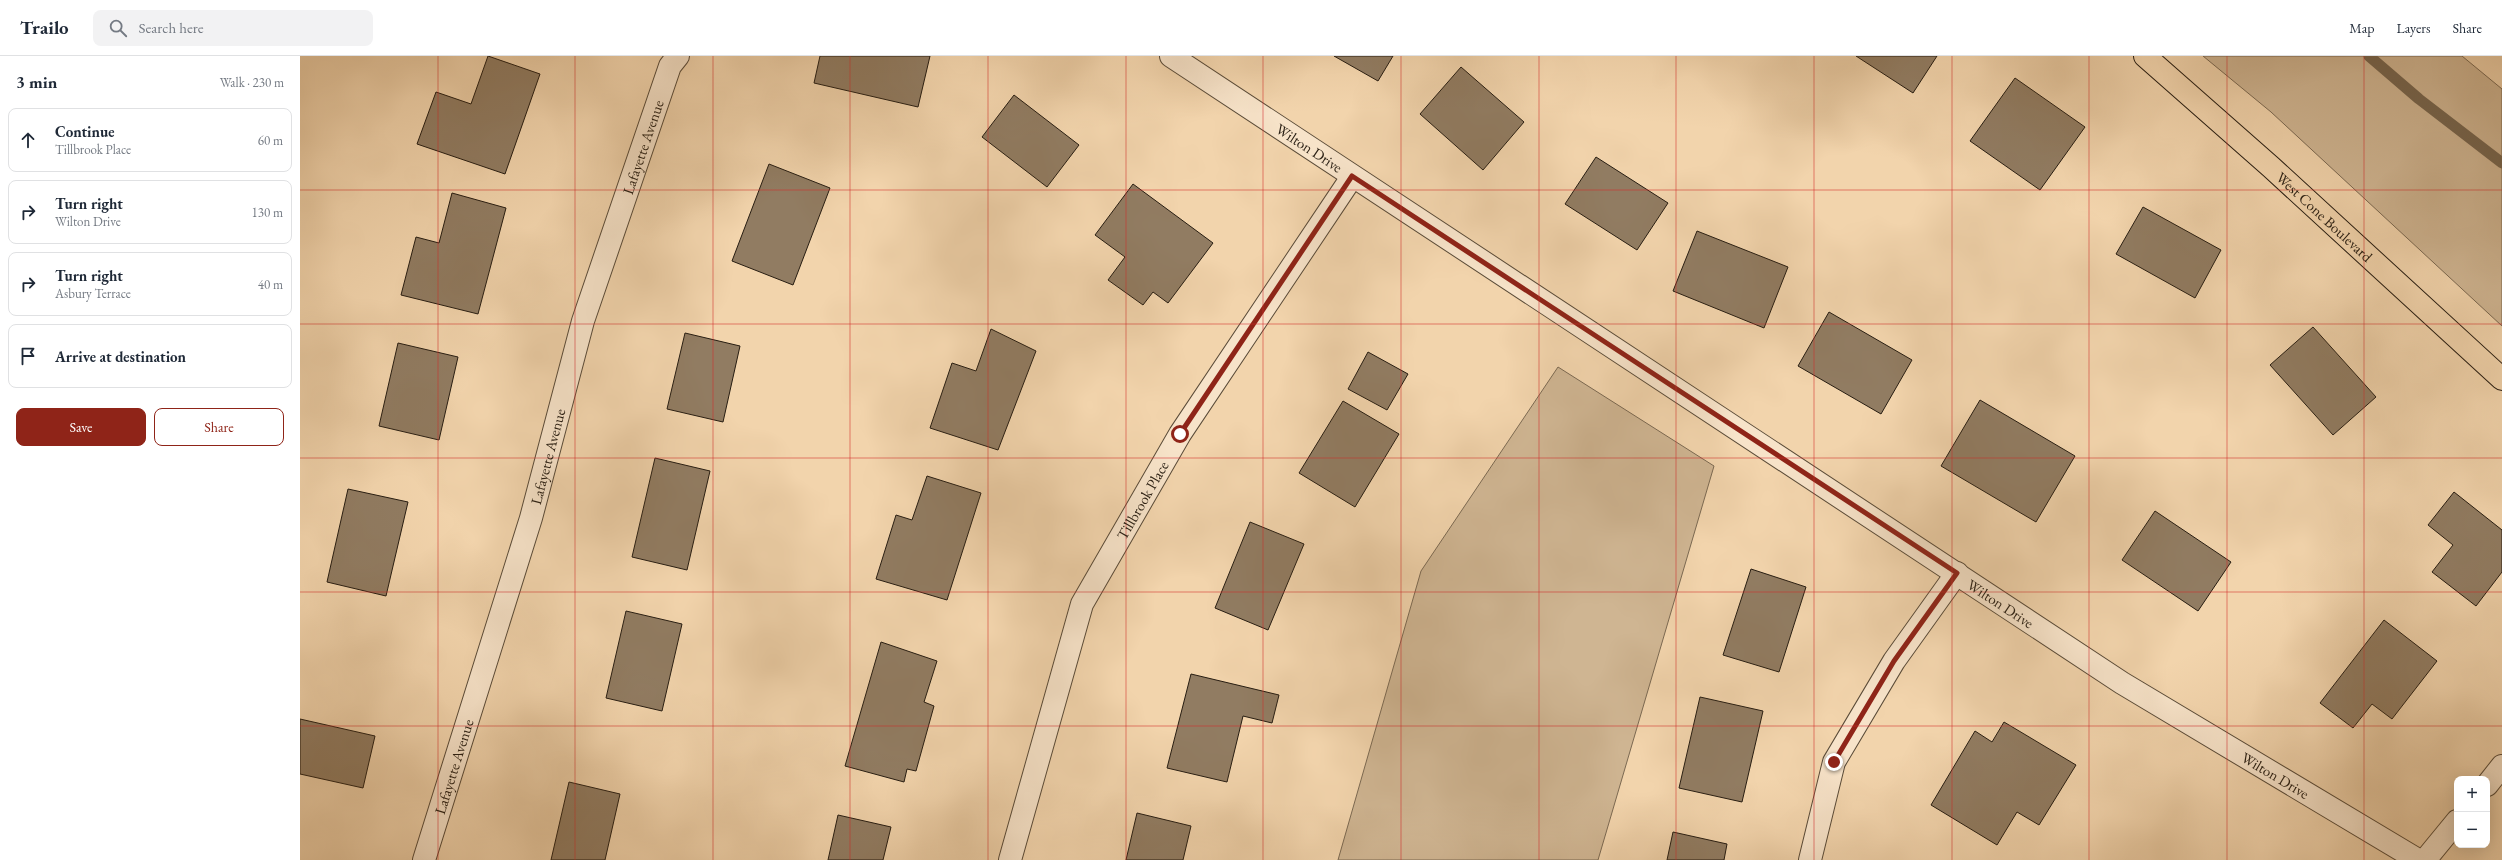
<!DOCTYPE html>
<meta charset="utf-8">
<style>
body{margin:0;font-family:"EB Garamond",serif;background:#f2f2f3;color:#1f2937}
.controls{position:absolute;right:12px;bottom:12px;display:grid;overflow:hidden;border-radius:8px;box-shadow:0 4px 16px #0002}
.controls button{width:36px;height:36px;display:grid;place-items:center;padding:0;border:0;border-bottom:1px solid #e0e1e3;background:#fff;color:#1f2937;font:20px sans-serif}
.stop{position:absolute;width:12px;height:12px;margin:-9px;border:3px solid #8f2418;border-radius:50%;background:#fff}
.stop.end{background:#8f2418;border-color:#fff;box-shadow:0 1px 4px #0008}
.list{margin:0;padding:0;list-style:none}
h2{display:flex;justify-content:space-between;align-items:center;height:52px;margin:0;padding:0 16px;font-size:17px}
h2 small{font-size:13px;font-weight:400;color:#747a83}
.list li{display:grid;grid-template-columns:26px 1fr auto;gap:12px;align-items:center;box-sizing:border-box;height:64px;margin:0 8px 8px;padding:0 8px;border:1px solid #e0e1e3;border-radius:8px}
.list b{display:block;font-size:15px;white-space:nowrap}
.list p{margin:0;font-size:13px;white-space:nowrap;color:#747a83}
.list em{font-size:13px;font-style:normal;color:#747a83}
.actions{display:flex;gap:8px;padding:12px 16px}
.actions a{flex:1;padding:9px 0;border:1px solid #8f2418;border-radius:8px;text-align:center;font-size:14px;color:#8f2418}
.actions .main{background:#8f2418;color:#fff}
.icon{flex:none;width:22px;height:22px;fill:none;stroke:currentColor;stroke-width:2;stroke-linecap:round;stroke-linejoin:round}
.map{position:relative;flex:none;width:2202px;height:804px;overflow:hidden}
header{display:flex;align-items:center;gap:24px;box-sizing:border-box;height:56px;padding:0 20px;background:#fff;border-bottom:1px solid #e0e1e3}
header strong{font-size:19px}
nav{display:flex;gap:22px;margin-inline-start:auto;font-size:14px}
.search{width:280px;height:36px;background:#f2f2f3;display:flex;align-items:center;gap:10px;box-sizing:border-box;padding:0 14px;border-radius:8px;color:#747a83;font-size:15px}
main{display:flex}
aside{flex:1;background:#fff}
.map>svg:first-child{display:block}
</style>
<header>
<strong>Trailo</strong>
<div class="search"><svg class="icon" aria-label="search" viewBox="0 0 24 24"><circle cx="10" cy="10" r="6"/><path d="M15 15l6 6"/></svg>Search here</div>
<nav><a>Map</a><a>Layers</a><a>Share</a></nav>
</header>
<main>
<aside>
<h2>3 min<small>Walk · 230 m</small></h2>
<ul class="list">
<li><svg class="icon" aria-label="ahead" viewBox="0 0 24 24"><path d="M12 20V5M6 11l6-6 6 6"/></svg><div><b>Continue</b><p>Tillbrook Place</p></div><em>60 m</em></li>
<li><svg class="icon" aria-label="right" viewBox="0 0 24 24"><path d="M7 20v-9h11M14 6l5 5-5 5"/></svg><div><b>Turn right</b><p>Wilton Drive</p></div><em>130 m</em></li>
<li><svg class="icon" aria-label="right" viewBox="0 0 24 24"><path d="M7 20v-9h11M14 6l5 5-5 5"/></svg><div><b>Turn right</b><p>Asbury Terrace</p></div><em>40 m</em></li>
<li><svg class="icon" aria-label="arrive" viewBox="0 0 24 24"><path d="M6 21V4h12l-3 4 3 4H6"/></svg><div><b>Arrive at destination</b></div></li>
</ul>
<div class="actions"><a class="main">Save</a><a>Share</a></div>
</aside>
<div class="map">
<svg width="2202" height="804" viewBox="0 0 2202 804">
<rect width="100%" height="100%" fill="#f2d4ac"/>
<filter id="stains"><feTurbulence type="fractalNoise" baseFrequency=".005" numOctaves="4"/><feColorMatrix values="0 0 0 0 .2 0 0 0 0 .09 0 0 0 0 .02 0 0 0 .5 -.17"/></filter>
<radialGradient id="worn" r=".72"><stop offset=".6" stop-color="#630" stop-opacity="0"/><stop offset="1" stop-color="#630" stop-opacity=".3"/></radialGradient>
<g fill="#cfb592" stroke="#7b6952">
<polygon points="1903,0 2162,0 2202,33 2202,270 1971,56"/>
<polygon points="1258,311 1414,410 1298,804 1038,804 1121,515"/>
</g>
<g fill="none" stroke-linecap="round" stroke-linejoin="round">
<polyline stroke="#77664f" stroke-width="11" points="2069,0 2119,43 2202,107"/>
</g>
<g fill="#917c62" stroke="#271d12">
<polygon points="188,0 240,18 205,118 117,88 136,36 171,48"/>
<polygon points="520,0 630,0 618,51 514,27"/>
<polygon points="1034,0 1093,0 1078,25"/>
<polygon points="1556,0 1637,0 1613,37"/>
<polygon points="1161,11 1224,66 1183,114 1120,58"/>
<polygon points="1715,22 1785,71 1740,134 1670,85"/>
<polygon points="714,39 779,89 747,131 682,81"/>
<polygon points="1296,101 1368,147 1337,194 1265,148"/>
<polygon points="469,108 530,132 493,229 432,205"/>
<polygon points="833,128 913,187 868,247 853,236 843,249 808,224 825,201 795,179"/>
<polygon points="152,137 206,152 178,258 101,239 116,181 139,187"/>
<polygon points="1843,151 1921,194 1895,242 1816,198"/>
<polygon points="1397,175 1488,211 1464,272 1373,235"/>
<polygon points="1529,256 1612,304 1581,358 1498,310"/>
<polygon points="2013,271 2076,341 2033,379 1970,309"/>
<polygon points="691,273 736,295 698,394 630,372 652,307 676,315"/>
<polygon points="385,277 440,290 423,366 367,353"/>
<polygon points="98,287 158,301 139,384 79,370"/>
<polygon points="1068,296 1108,318 1087,354 1048,333"/>
<polygon points="1680,344 1775,400 1736,466 1641,410"/>
<polygon points="1043,345 1099,378 1055,451 999,417"/>
<polygon points="355,402 410,415 387,514 332,501"/>
<polygon points="627,420 681,437 647,544 576,523 596,459 612,464"/>
<polygon points="48,433 108,446 86,540 27,526"/>
<polygon points="2154,436 2202,474 2202,516 2176,550 2132,516 2153,489 2128,469"/>
<polygon points="1855,455 1931,506 1898,555 1822,504"/>
<polygon points="950,466 1004,488 968,574 915,552"/>
<polygon points="1451,513 1506,531 1479,616 1423,599"/>
<polygon points="326,555 382,568 362,655 306,642"/>
<polygon points="2084,564 2137,605 2092,663 2072,648 2053,672 2020,647"/>
<polygon points="581,586 637,605 624,646 634,650 616,715 607,713 604,726 545,710"/>
<polygon points="891,618 979,639 972,667 943,660 927,726 867,712"/>
<polygon points="1400,641 1463,655 1442,746 1379,732"/>
<polygon points="0,663 75,680 63,732 0,718"/>
<polygon points="1704,666 1776,709 1739,769 1717,756 1697,789 1631,749 1675,675 1692,686"/>
<polygon points="269,726 320,738 305,804 251,804"/>
<polygon points="837,757 891,770 883,804 826,804"/>
<polygon points="538,759 591,771 583,804 528,804"/>
<polygon points="1373,776 1427,788 1424,804 1367,804"/>
</g>
<g fill="none" stroke-linecap="round" stroke-linejoin="round">
<defs>
<g id="minor">
<path id="s1" d="M 871,0 L 1822,627 L 2118,804"/>
<polyline points="2187,729 2202,710"/>
<path id="s2" d="M 124,804 L 231,462 L 283,265 L 370,10 L 378,0"/>
<path id="s3" d="M 710,804 L 782,548 L 880,378 L 1052,121"/>
<polyline points="1510,804 1534,706 1594,605 1657,517"/>
<polyline points="2125,804 2157,765"/>
</g>
<g id="primary">
<path id="s4" d="M 1845,0 L 1971,111 L 2202,323"/>
</g>
</defs>
<use href="#minor" stroke="#5a4b38" stroke-width="24"/>
<use href="#primary" stroke="#271d12" stroke-width="24"/>
<use href="#minor" stroke="#f7e3c9" stroke-width="22"/>
<use href="#primary" stroke="#f2d4ac" stroke-width="22"/>
</g>
<g fill="none" stroke-linecap="round" stroke-linejoin="round">
<polyline stroke="#8f2418" stroke-width="5" points="880,378 1052,120 1657,517 1594,605 1534,706"/>
</g>
<path fill="none" stroke="#d62828" stroke-width="1" stroke-opacity="0.55" d="M 138,0 L 138,804M 275,0 L 275,804M 413,0 L 413,804M 550,0 L 550,804M 688,0 L 688,804M 826,0 L 826,804M 963,0 L 963,804M 1101,0 L 1101,804M 1239,0 L 1239,804M 1376,0 L 1376,804M 1514,0 L 1514,804M 1652,0 L 1652,804M 1789,0 L 1789,804M 1927,0 L 1927,804M 2064,0 L 2064,804M 0,134 L 2202,134M 0,268 L 2202,268M 0,402 L 2202,402M 0,536 L 2202,536M 0,670 L 2202,670"/>
<g text-anchor="middle" dominant-baseline="central" stroke-width="4" stroke-linejoin="round" paint-order="stroke">
<g font-size="15" fill="#271d12" stroke="#f7e3c9">
<text stroke="none"><textPath href="#s2" startOffset="746">Lafayette Avenue</textPath></text>
<text stroke="none"><textPath href="#s1" startOffset="166">Wilton Drive</textPath></text>
<text stroke="none"><textPath href="#s4" startOffset="241">West Cone Boulevard</textPath></text>
<text stroke="none"><textPath href="#s2" startOffset="422">Lafayette Avenue</textPath></text>
<text stroke="none"><textPath href="#s3" startOffset="386">Tillbrook Place</textPath></text>
<text stroke="none"><textPath href="#s1" startOffset="994">Wilton Drive</textPath></text>
<text stroke="none"><textPath href="#s2" startOffset="98">Lafayette Avenue</textPath></text>
<text stroke="none"><textPath href="#s1" startOffset="1318">Wilton Drive</textPath></text>
</g>
</g>
<rect width="100%" height="100%" filter="url(#stains)"/>
<rect width="100%" height="100%" fill="url(#worn)"/>
</svg>
<div class="controls">
<button>+</button>
<button>−</button>
</div>
<div class="stop" style="left:880px;top:378px"></div>
<div class="stop end" style="left:1534px;top:706px"></div>
</div>
</main>
